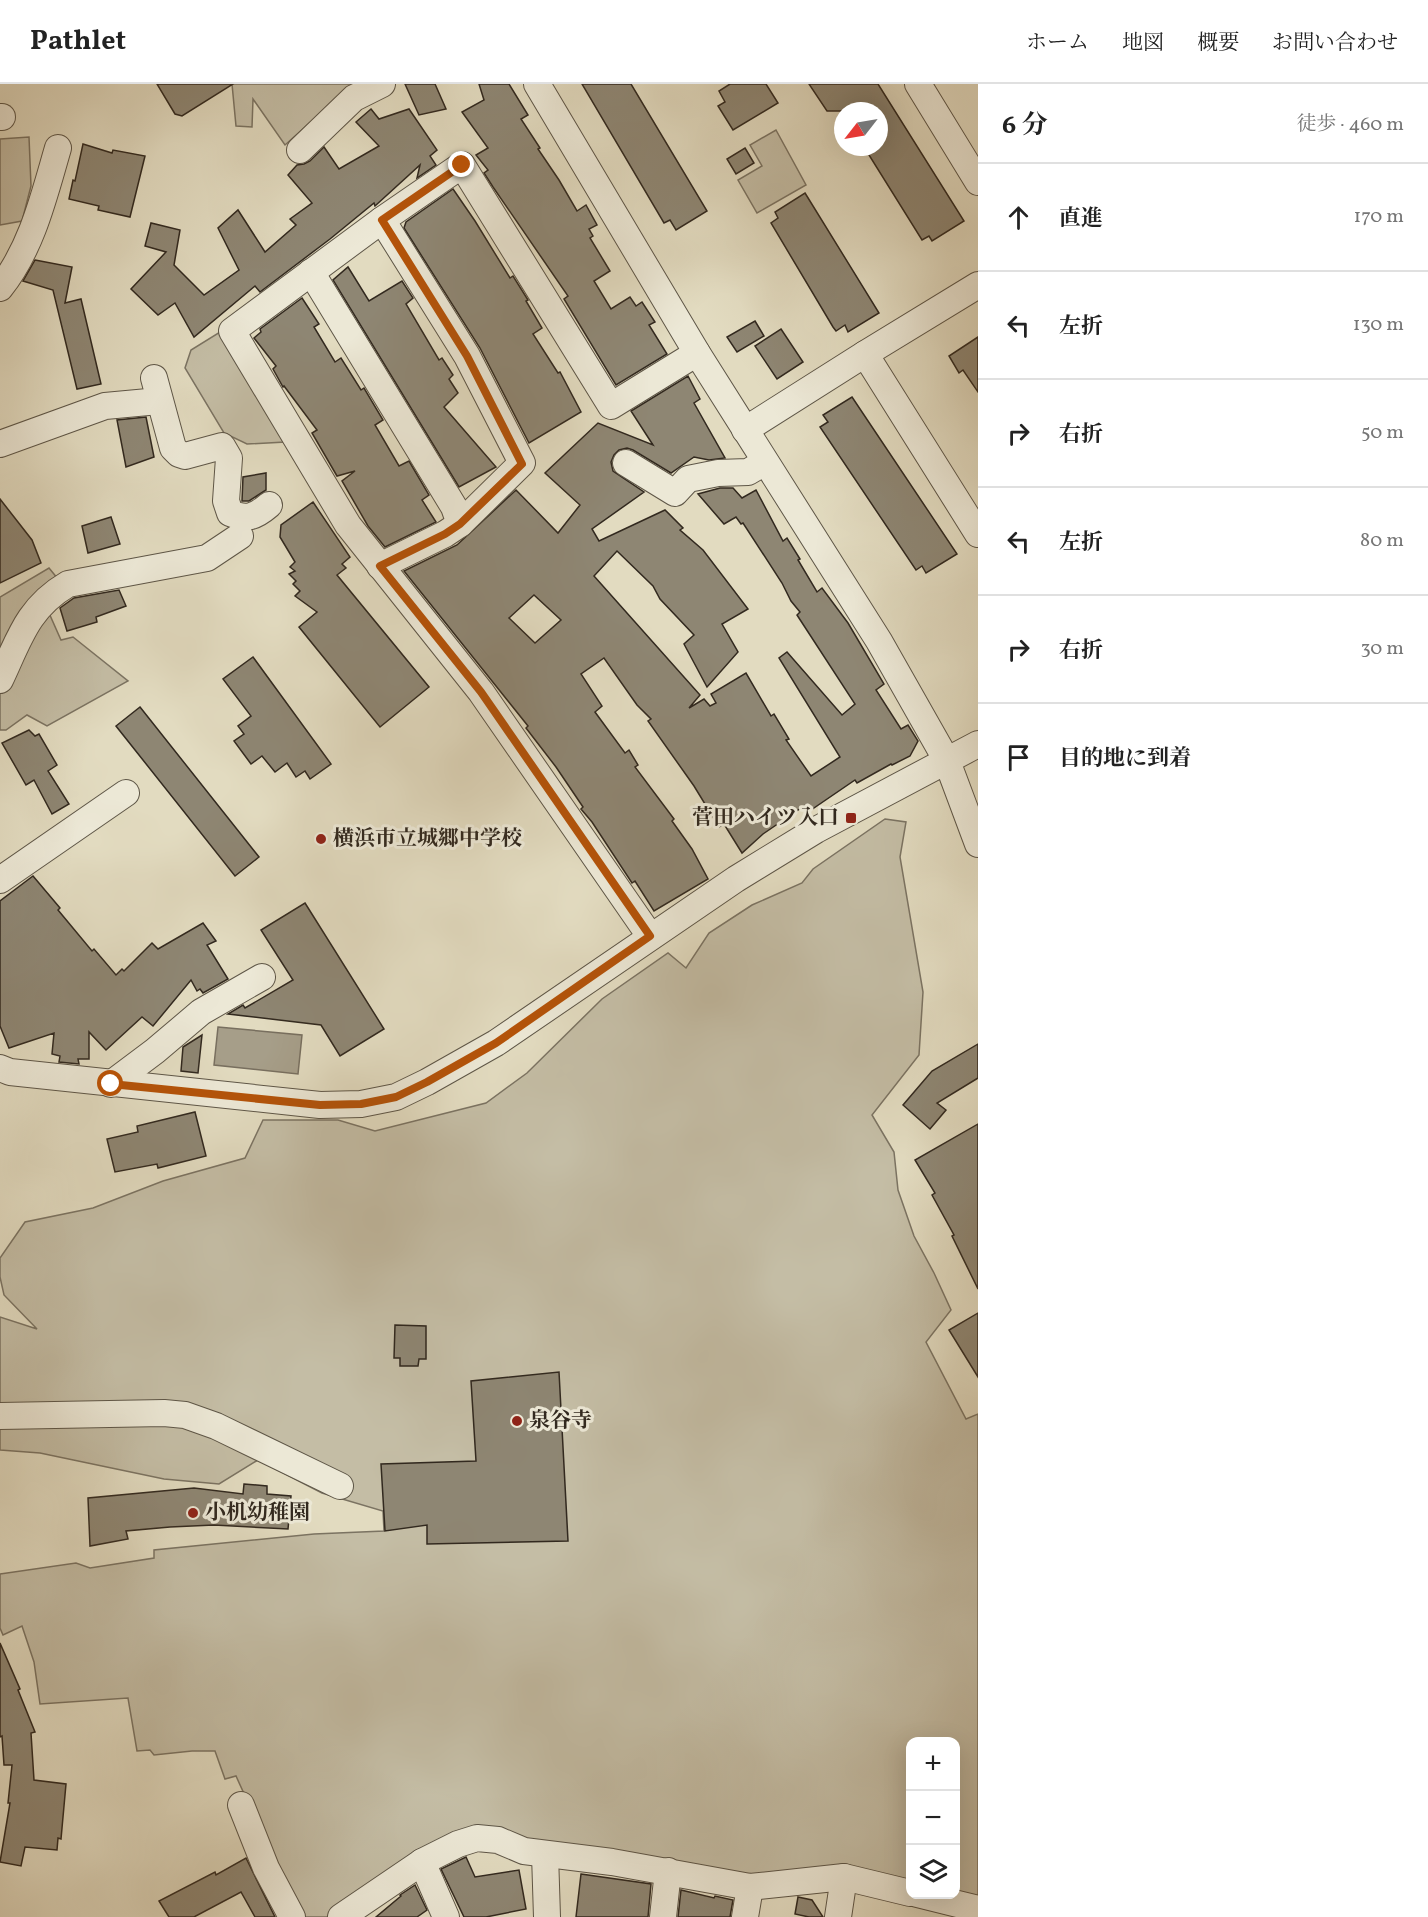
<!DOCTYPE html>
<html lang="ja">
<meta charset="utf-8">
<style>
body{margin:0;font-family:Vollkorn,"Noto Serif JP",serif;background:#f6f6f6;color:#222}
.controls{position:absolute;right:18px;bottom:18px;display:grid;overflow:hidden;border-radius:12px;box-shadow:0 6px 24px #0002}
.controls button{width:54px;height:54px;display:grid;place-items:center;padding:0;border:0;border-bottom:2px solid #e0e0e0;background:#fff;color:#222;font:30px sans-serif}
.compass{position:absolute;left:834px;top:18px;width:54px;height:54px;border-radius:50%;background:#fff;box-shadow:0 6px 24px #0002;rotate:239deg}
.stop{position:absolute;width:18px;height:18px;margin:-14px;border:4px solid #b45309;border-radius:50%;background:#fff}
.stop.end{background:#b45309;border-color:#fff;box-shadow:0 2px 6px #0008}
.list{margin:0;padding:0;list-style:none}
h2{display:flex;justify-content:space-between;align-items:center;height:78px;margin:0;padding:0 24px;font-size:26px}
h2 small{font-size:20px;font-weight:400;color:#767676}
.list li{display:grid;grid-template-columns:39px 1fr auto;gap:18px;align-items:center;box-sizing:border-box;height:108px;padding:0 24px;border-top:2px solid #e0e0e0}
.list b{display:block;font-size:22px;white-space:nowrap}
.list em{font-size:20px;font-style:normal;color:#767676}
.icon{flex:none;width:33px;height:33px;fill:none;stroke:currentColor;stroke-width:2;stroke-linecap:round;stroke-linejoin:round}
.map{position:relative;flex:none;width:978px;height:1833px;overflow:hidden}
header{display:flex;align-items:center;gap:36px;box-sizing:border-box;height:84px;padding:0 30px;background:#fff;border-bottom:2px solid #e0e0e0}
header strong{font-size:28px}
nav{display:flex;gap:33px;margin-inline-start:auto;font-size:21px}
main{display:flex}
aside{flex:1;background:#fff}
.map>svg:first-child{display:block}
</style>
<header>
<strong>Pathlet</strong>
<nav><a>ホーム</a><a>地図</a><a>概要</a><a>お問い合わせ</a></nav>
</header>
<main>
<div class="map">
<svg width="978" height="1833" viewBox="0 0 978 1833">
<rect width="100%" height="100%" fill="#e2dbc0"/>
<filter id="stains"><feTurbulence type="fractalNoise" baseFrequency=".00333" numOctaves="4"/><feColorMatrix values="0 0 0 0 .2 0 0 0 0 .09 0 0 0 0 .02 0 0 0 .5 -.17"/></filter>
<radialGradient id="worn" r=".72"><stop offset=".6" stop-color="#630" stop-opacity="0"/><stop offset="1" stop-color="#630" stop-opacity=".3"/></radialGradient>
<g fill="#c4bda5" stroke="#7b7362" stroke-width="1.5">
<polygon points="232,0 361,0 333,18 285,61 253,15 252,43 236,42"/>
<polygon points="776,46 806,101 757,129 738,96 762,82 750,61"/>
<polygon points="29,53 31,102 22,137 0,141 0,55"/>
<polygon points="220,248 285,358 247,360 224,349 185,284 191,266"/>
<polygon points="49,484 58,495 41,511 61,556 73,553 128,597 47,642 27,631 6,646 0,646 0,513"/>
<polygon points="885,735 906,738 900,773 923,908 919,971 872,1031 894,1068 898,1106 914,1152 934,1189 951,1226 926,1258 966,1335 978,1330 978,1816 956,1810 956,1658 910,1658 910,1802 746,1792 479,1747 327,1833 300,1833 236,1692 225,1695 215,1667 192,1667 154,1671 150,1666 137,1667 128,1614 40,1620 34,1578 22,1542 3,1551 0,1544 0,1490 76,1479 90,1484 154,1474 154,1466 314,1450 384,1447 383,1427 322,1409 258,1376 219,1400 164,1395 40,1369 0,1366 0,1233 37,1245 4,1211 0,1193 0,1174 25,1138 93,1124 163,1097 245,1074 263,1036 338,1036 375,1047 486,1019 527,989 602,915 668,869 686,884 709,849 752,821 802,799 813,785"/>
</g>
<polygon fill="#a69e89" stroke="#786f5f" stroke-width="1.5" points="218,943 302,951 298,990 214,981"/>
<g fill="#8e8673" stroke="#32291f" stroke-width="1.5" fill-rule="evenodd">
<polygon points="157,0 233,0 182,32 175,30"/>
<polygon points="405,0 435,0 446,25 419,31"/>
<polygon points="479,0 509,0 528,31 521,35 540,64 538,65 559,96 577,127 586,121 597,141 589,145 593,152 590,154 610,187 594,197 611,225 630,213 636,222 642,218 655,238 649,241 667,270 616,301 564,215 568,212 493,103 484,89 488,86 476,71 488,64 462,28 484,16"/>
<polygon points="582,0 631,0 707,127 676,146 670,136 664,139"/>
<polygon points="730,0 766,0 778,19 733,46 718,22 725,18 719,7"/>
<polygon points="809,0 878,0 964,137 932,157 929,152 922,156 864,63 879,63 879,27 827,27"/>
<polygon points="371,25 379,35 409,25 437,66 430,72 436,81 417,94 420,81 375,122 374,119 330,155 260,208 255,202 194,253 175,219 158,231 131,205 166,168 145,162 151,139 180,146 174,181 204,211 239,186 218,144 238,126 265,168 296,141 290,135 312,119 288,91 297,81 304,80 310,77 324,63 339,85 379,62 356,38"/>
<polygon points="83,60 112,69 113,66 145,72 130,133 98,126 99,122 69,115 73,96 75,97"/>
<polygon points="745,64 754,79 736,90 727,75"/>
<polygon points="453,105 475,137 510,194 513,192 528,216 526,217 542,244 533,250 558,289 560,288 581,328 529,359 480,264 404,144 406,138"/>
<polygon points="805,109 879,229 848,248 845,241 836,247 833,243 771,139 778,134 775,128"/>
<polygon points="35,176 72,183 65,219 81,215 101,300 77,305 53,206 23,197"/>
<polygon points="348,183 369,217 402,197 413,214 406,220 439,276 442,274 453,291 449,295 458,309 444,323 496,383 459,403 333,196"/>
<polygon points="302,214 319,240 314,243 335,278 341,274 361,306 364,304 383,336 375,341 399,382 409,377 429,411 422,416 436,438 385,463 368,442 342,397 355,387 337,392 312,349 317,346 284,302 283,303 273,285 276,282 254,254 261,248 260,245"/>
<polygon points="755,237 764,252 737,268 727,253"/>
<polygon points="781,245 803,278 777,295 755,262"/>
<polygon points="978,253 978,308 963,286 959,289 949,272"/>
<path d="M 688,292 L 700,315 L 694,319 L 725,374 L 709,376 L 694,373 L 671,389 L 633,366 L 627,364 L 619,366 L 614,371 L 611,378 L 613,387 L 644,408 L 592,445 L 599,457 L 665,426 L 683,444 L 680,446 L 703,466 L 748,525 L 722,540 L 738,568 L 707,603 L 684,560 L 694,551 L 660,515 L 653,502 L 617,467 L 594,492 L 700,611 L 689,624 L 704,615 L 710,622 L 716,619 L 711,610 L 746,589 L 771,632 L 774,630 L 789,655 L 786,656 L 811,692 L 840,673 L 779,574 L 787,568 L 842,631 L 855,620 L 797,531 L 800,528 L 791,517 L 782,499 L 743,439 L 741,440 L 736,433 L 724,440 L 698,410 L 720,404 L 733,404 L 742,414 L 756,406 L 783,457 L 787,454 L 800,475 L 798,476 L 817,508 L 822,504 L 848,539 L 884,600 L 876,606 L 901,645 L 908,641 L 918,657 L 910,672 L 892,681 L 891,680 L 857,699 L 855,696 L 811,726 L 807,720 L 763,750 L 742,769 L 724,740 L 719,743 L 694,702 L 648,637 L 651,635 L 637,621 L 604,574 L 581,590 L 602,622 L 595,628 L 625,669 L 629,666 L 638,681 L 635,683 L 674,735 L 672,737 L 692,765 L 708,795 L 654,827 L 635,797 L 632,799 L 592,738 L 581,725 L 583,723 L 556,683 L 526,644 L 528,642 L 404,487 L 457,461 L 516,406 L 558,449 L 580,421 L 545,389 L 598,339 L 653,361 L 631,327 ZM 534,511 L 561,536 L 535,559 L 509,534 Z"/>
<polygon points="852,313 957,470 926,489 922,482 916,486 820,343 828,338 823,331"/>
<polygon points="146,333 154,373 126,383 117,336"/>
<polygon points="266,389 266,406 249,417 242,417 243,393"/>
<polygon points="0,415 32,456 41,479 0,499"/>
<polygon points="313,418 350,473 342,480 346,484 337,491 429,603 380,643 299,543 317,528 295,512 300,507 293,500 296,497 289,490 295,487 290,483 295,478 280,453 281,441"/>
<polygon points="111,433 120,460 88,469 82,442"/>
<polygon points="119,506 126,522 96,533 97,538 67,547 60,524 74,514"/>
<polygon points="253,573 331,680 310,695 305,687 296,693 287,679 275,688 262,672 251,680 234,657 244,650 238,642 251,632 223,595"/>
<polygon points="140,623 259,773 235,792 116,642"/>
<polygon points="29,646 35,652 39,650 57,681 48,687 69,720 52,730 34,696 26,701 2,659"/>
<polygon points="33,792 60,824 58,826 92,867 94,865 116,891 122,885 124,887 152,859 158,865 203,839 216,857 207,861 228,895 203,909 200,905 197,907 191,896 153,942 142,933 106,966 89,948 89,975 78,975 79,980 59,978 60,972 52,970 54,949 9,964 0,942 0,817"/>
<polygon points="305,819 384,945 340,972 321,941 228,930 243,921 245,924 293,896 261,846"/>
<polygon points="202,951 198,989 181,987 183,963"/>
<polygon points="978,960 978,994 937,1019 946,1026 930,1045 903,1021 932,987"/>
<polygon points="195,1028 206,1072 158,1084 157,1080 115,1088 107,1055 138,1048 137,1042"/>
<polygon points="978,1040 978,1205 952,1152 954,1151 932,1111 935,1109 915,1076"/>
<polygon points="978,1229 978,1293 949,1246"/>
<polygon points="395,1241 426,1242 426,1275 419,1275 418,1282 400,1282 400,1274 394,1274"/>
<polygon points="559,1288 568,1457 427,1460 427,1441 385,1447 381,1380 476,1377 471,1297"/>
<polygon points="244,1400 267,1402 267,1410 291,1412 288,1445 214,1441 170,1443 126,1447 128,1455 90,1462 88,1414 194,1404 243,1410"/>
<polygon points="0,1559 20,1605 18,1606 35,1648 31,1649 34,1696 66,1700 61,1755 58,1754 57,1766 25,1763 21,1782 0,1778 10,1719 8,1719 12,1681 4,1681 2,1652 0,1653"/>
<polygon points="466,1773 475,1793 519,1786 526,1825 486,1833 464,1833 441,1785"/>
<polygon points="246,1774 275,1833 255,1833 241,1808 194,1833 169,1833 159,1817 215,1788 216,1791"/>
<polygon points="581,1790 651,1800 648,1833 576,1833"/>
<polygon points="415,1801 427,1826 417,1833 376,1833 401,1812 400,1811"/>
<polygon points="681,1806 714,1814 715,1812 733,1816 730,1833 678,1833"/>
<polygon points="798,1813 812,1816 823,1833 809,1833 795,1830"/>
</g>
<g fill="none" stroke-linecap="round" stroke-linejoin="round">
<defs>
<g id="minor">
<polyline points="537,0 697,269 879,557 947,677 978,760"/>
<polyline points="918,0 978,98"/>
<polyline points="0,33 2,33"/>
<polyline points="300,66 354,14 382,0"/>
<polyline points="311,188 454,423 460,440"/>
<path d="M 0,204 C 32,164 44,112 58,64"/>
<polyline points="865,270 978,450"/>
<path d="M 154,294 L 173,364 L 179,370 L 185,372 L 222,362 L 229,374 L 226,417 L 230,429 C 247,436 255,433 269,421"/>
<polyline points="745,346 865,270 978,201"/>
<polyline points="0,360 105,322 159,317"/>
<polyline points="626,379 675,409 688,395 718,389 748,388 765,378"/>
<polyline points="380,482 445,450 460,440 522,379 467,272 382,136"/>
<path d="M 0,596 C 19,556 27,524 68,500 L 207,474 L 240,452"/>
<polyline points="0,796 126,709"/>
<polyline points="650,852 481,608 348,441 232,247 382,136 462,81 611,322 697,269"/>
<polyline points="0,984 10,988 320,1021 361,1020 396,1013 427,998 496,959 736,795 816,746 978,660"/>
<polyline points="111,1000 155,967 201,928 262,893"/>
<polyline points="0,1332 164,1329 185,1331 216,1342 340,1402"/>
<polyline points="241,1721 266,1784 292,1833"/>
<polyline points="545,1770 547,1833"/>
<polyline points="422,1778 446,1833"/>
<polyline points="917,1810 978,1825"/>
<polyline points="341,1833 422,1778 458,1760 477,1754 498,1756 524,1767 612,1778 750,1803 844,1793 910,1809"/>
<polyline points="663,1833 668,1787"/>
<polyline points="745,1833 750,1803"/>
<polyline points="838,1833 844,1793"/>
</g>
</defs>
<use href="#minor" stroke="#5e5647" stroke-width="28"/>
<use href="#minor" stroke="#ece8d6" stroke-width="26"/>
</g>
<g fill="none" stroke-linecap="round" stroke-linejoin="round">
<polyline stroke="#b45309" stroke-width="8" points="111,1000 320,1021 361,1020 396,1013 427,998 496,959 650,852 481,608 380,482 445,450 460,440 522,380 467,272 382,136 462,81"/>
</g>
<g fill="#8f2418" stroke="#ece8d6" stroke-width="2">
<rect x="845" y="728" width="12" height="12" rx="3"/>
<circle cx="321" cy="755" r="6"/>
<circle cx="517" cy="1337" r="6"/>
<circle cx="193" cy="1429" r="6"/>
</g>
<g text-anchor="middle" dominant-baseline="central" stroke-width="6" stroke-linejoin="round" paint-order="stroke">
<g font-size="21" font-weight="bold" fill="#32291f" stroke="#ece8d6" text-anchor="start">
<text x="839" y="734" text-anchor="end">菅田ハイツ入口</text>
<text x="333" y="755">横浜市立城郷中学校</text>
<text x="529" y="1337">泉谷寺</text>
<text x="205" y="1429">小机幼稚園</text>
</g>
</g>
<rect width="100%" height="100%" filter="url(#stains)"/>
<rect width="100%" height="100%" fill="url(#worn)"/>
</svg>
<div class="controls">
<button>+</button>
<button>−</button>
<button><svg class="icon" aria-label="layers" viewBox="0 0 24 24"><path d="M12 4l9 5-9 5-9-5zM3 14l9 5 9-5"/></svg></button>
</div>
<svg class="compass" viewBox="-18 -18 36 36"><path d="M0-13l5 13h-10z" fill="#e53935"/><path d="M0 13l5-13h-10z" fill="#767676"/></svg>
<div class="stop" style="left:111px;top:1000px"></div>
<div class="stop end" style="left:462px;top:81px"></div>
</div>
<aside>
<h2>6 分<small>徒歩 · 460 m</small></h2>
<ul class="list">
<li><svg class="icon" aria-label="ahead" viewBox="0 0 24 24"><path d="M12 20V5M6 11l6-6 6 6"/></svg><div><b>直進</b></div><em>170 m</em></li>
<li><svg class="icon" aria-label="left" viewBox="0 0 24 24"><path d="M17 20v-9H6M10 6l-5 5 5 5"/></svg><div><b>左折</b></div><em>130 m</em></li>
<li><svg class="icon" aria-label="right" viewBox="0 0 24 24"><path d="M7 20v-9h11M14 6l5 5-5 5"/></svg><div><b>右折</b></div><em>50 m</em></li>
<li><svg class="icon" aria-label="left" viewBox="0 0 24 24"><path d="M17 20v-9H6M10 6l-5 5 5 5"/></svg><div><b>左折</b></div><em>80 m</em></li>
<li><svg class="icon" aria-label="right" viewBox="0 0 24 24"><path d="M7 20v-9h11M14 6l5 5-5 5"/></svg><div><b>右折</b></div><em>30 m</em></li>
<li><svg class="icon" aria-label="arrive" viewBox="0 0 24 24"><path d="M6 21V4h12l-3 4 3 4H6"/></svg><div><b>目的地に到着</b></div></li>
</ul>
</aside>
</main>
